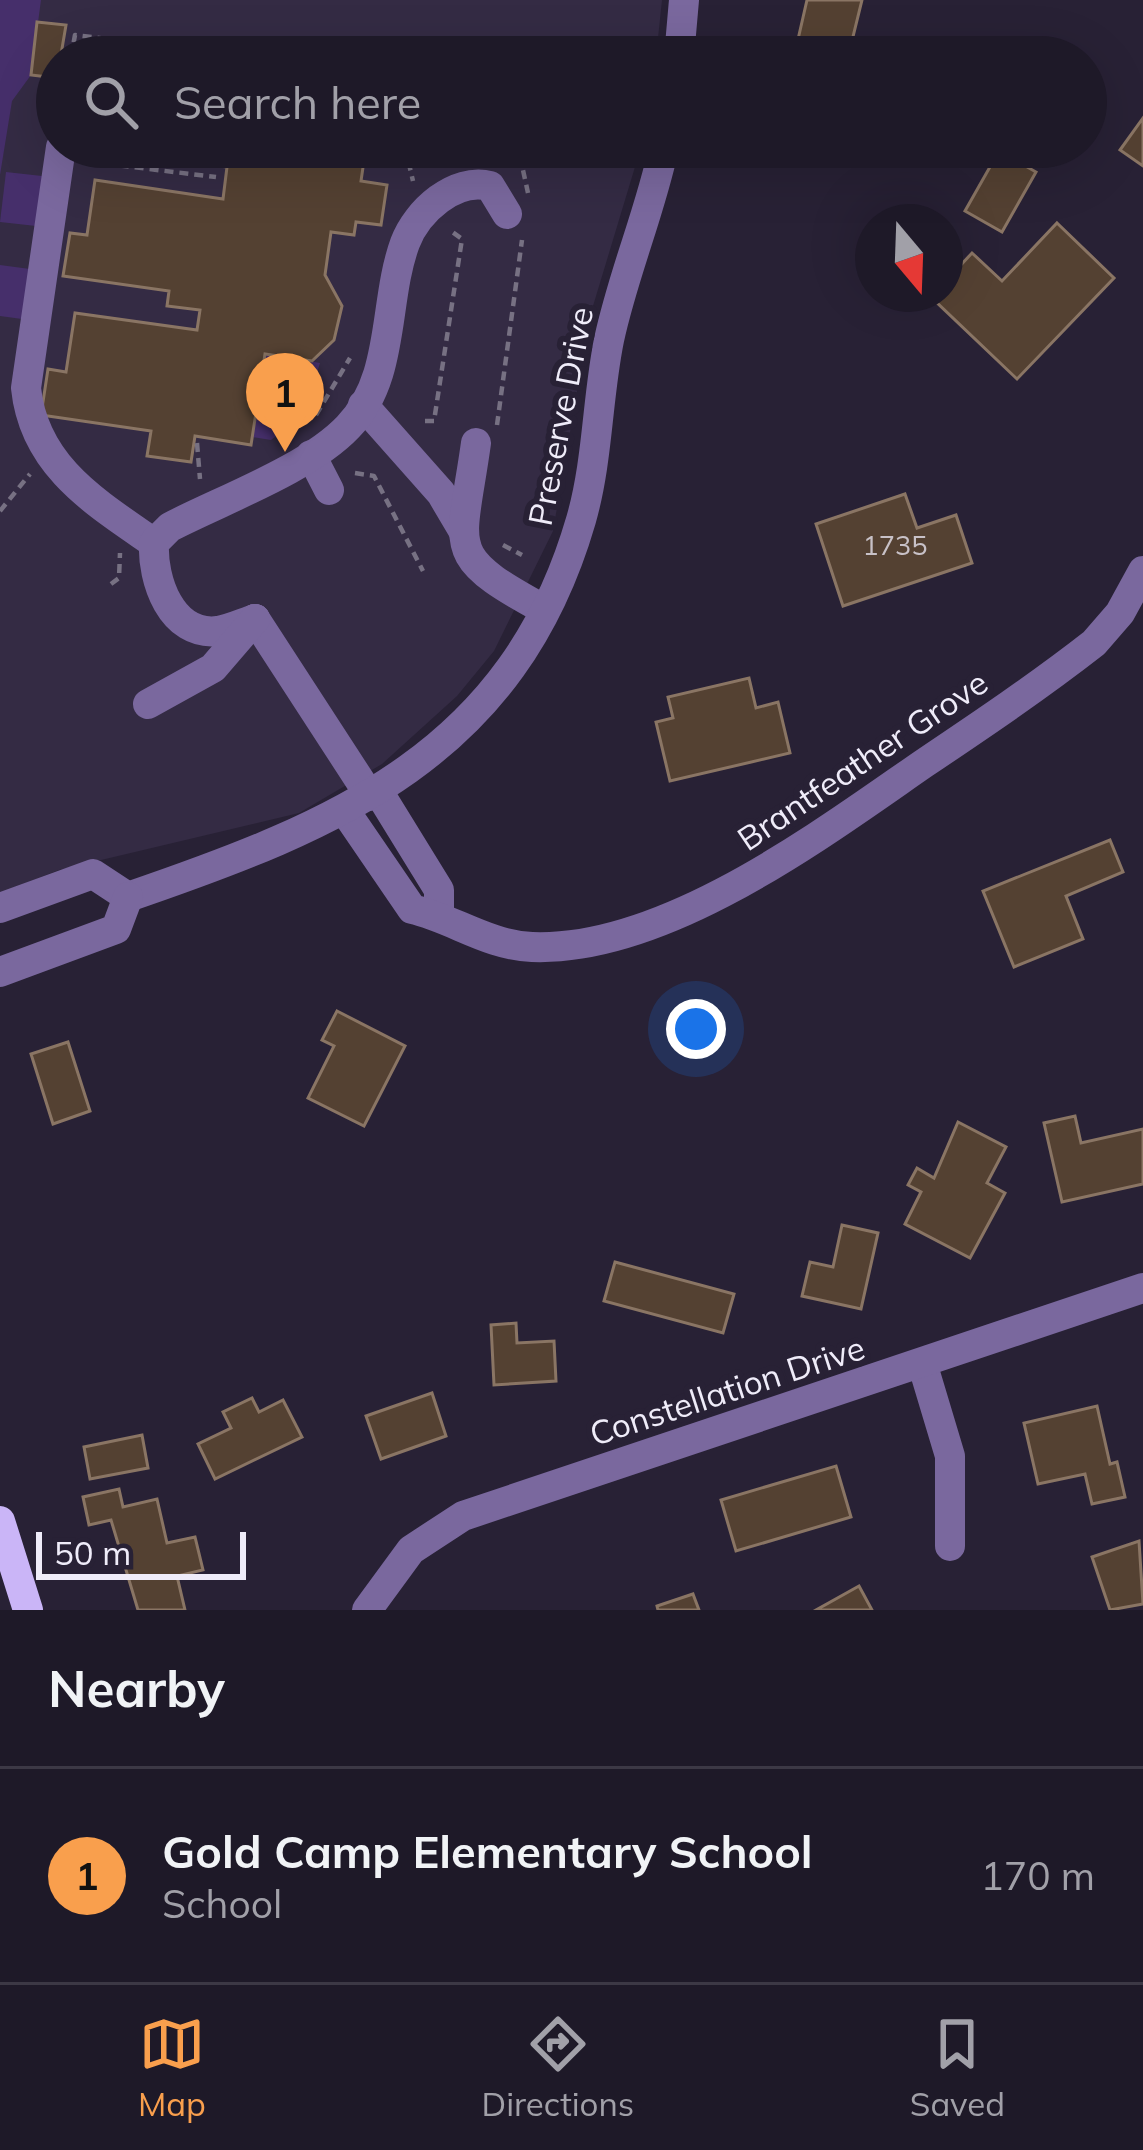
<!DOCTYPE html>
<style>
body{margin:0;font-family:Mulish,sans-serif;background:#2b2634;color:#f1f3f6}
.compass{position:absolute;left:855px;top:204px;width:108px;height:108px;border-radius:50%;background:#1e1928;box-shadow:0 12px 48px #0002;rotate:161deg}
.scale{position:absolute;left:36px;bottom:30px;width:210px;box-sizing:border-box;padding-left:12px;border:6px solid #efecf9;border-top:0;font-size:33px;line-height:42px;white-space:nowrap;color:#efecf9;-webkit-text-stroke:9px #282135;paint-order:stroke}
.you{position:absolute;left:696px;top:1029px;width:42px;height:42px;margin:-30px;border:9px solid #fff;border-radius:50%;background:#1a73e8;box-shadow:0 0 0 18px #1a73e833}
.badge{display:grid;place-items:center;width:78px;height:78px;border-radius:50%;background:#f99f4d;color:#111;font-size:39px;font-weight:700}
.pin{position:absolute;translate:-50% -99px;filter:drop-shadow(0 3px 6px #0008)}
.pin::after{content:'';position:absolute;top:63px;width:42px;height:36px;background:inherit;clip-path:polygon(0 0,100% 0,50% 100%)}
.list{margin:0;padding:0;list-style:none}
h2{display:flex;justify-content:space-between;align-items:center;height:156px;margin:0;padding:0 48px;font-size:51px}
h2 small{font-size:39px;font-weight:400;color:#a1a0a8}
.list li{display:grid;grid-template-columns:78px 1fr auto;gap:36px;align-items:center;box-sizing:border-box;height:216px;padding:0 48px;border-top:3px solid #3c3845}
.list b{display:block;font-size:45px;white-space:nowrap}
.list p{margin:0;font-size:39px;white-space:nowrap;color:#a1a0a8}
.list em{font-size:39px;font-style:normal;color:#a1a0a8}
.icon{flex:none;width:66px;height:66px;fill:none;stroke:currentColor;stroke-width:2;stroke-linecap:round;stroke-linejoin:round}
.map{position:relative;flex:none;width:1143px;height:1610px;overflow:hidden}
.search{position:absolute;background:#1e1928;box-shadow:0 12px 48px #0002;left:36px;right:36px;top:36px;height:132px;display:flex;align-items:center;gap:30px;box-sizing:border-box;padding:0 42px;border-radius:66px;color:#a1a0a8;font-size:45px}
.sheet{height:372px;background:#1e1928}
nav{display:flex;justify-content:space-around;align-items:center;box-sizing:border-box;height:168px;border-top:3px solid #3c3845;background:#1e1928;font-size:33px;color:#a1a0a8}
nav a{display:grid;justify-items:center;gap:6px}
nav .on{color:#f99f4d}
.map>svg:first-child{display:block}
</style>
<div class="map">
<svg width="1143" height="1610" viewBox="0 0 1143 1610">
<rect width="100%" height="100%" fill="#282135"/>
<polygon fill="#342b44" points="0,0 662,0 656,57 57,57 57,147 641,147 590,316 553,531 494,651 457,696 382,764 299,813 59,870 0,893"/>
<g fill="#462f6b">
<polygon points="0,0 41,0 31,75 12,101 0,175"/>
<polygon points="6,172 42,176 36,226 0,222"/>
<polygon points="0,265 30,269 22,319 0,316"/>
<polygon points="265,354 320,363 304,415 271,440 252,437"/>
</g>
<g fill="#544132" stroke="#8a7564" stroke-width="3">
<polygon points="807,0 862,0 848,57 794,57"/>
<polygon points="37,22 66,25 57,78 31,75"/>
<polygon points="119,45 202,57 117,57"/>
<polygon points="1143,118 1143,166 1120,150"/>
<polygon points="191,147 366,147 361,181 387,185 381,225 356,222 354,235 331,232 325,275 342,306 334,340 312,361 265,354 251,445 195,436 191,462 147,456 151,431 41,415 48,369 66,372 75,313 197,330 200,310 167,306 169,291 63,276 70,233 87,235 95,180 223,199 227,167 195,163 197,148"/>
<polygon points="999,151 1036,172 1002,232 965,211"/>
<polygon points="1057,223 1114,278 1017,379 931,297 945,294 945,282 972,253 1002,281"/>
<polygon points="905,494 917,528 956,515 972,563 843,606 816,524"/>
<polygon points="749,678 756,708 778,702 790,753 670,781 656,722 673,718 668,697"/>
<polygon points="1110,840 1123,872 1066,896 1083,939 1014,967 983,891"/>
<polygon points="337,1011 405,1046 364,1126 308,1098 334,1046 322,1040"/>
<polygon points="68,1042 90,1111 53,1124 31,1054"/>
<polygon points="1075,1116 1081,1143 1143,1129 1143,1184 1062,1202 1044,1123"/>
<polygon points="958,1122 1006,1147 987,1183 1005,1193 970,1258 905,1224 921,1192 908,1185 917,1168 934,1178"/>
<polygon points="842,1225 878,1233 861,1309 802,1296 810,1262 833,1267"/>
<polygon points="615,1262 734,1294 723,1333 604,1301"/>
<polygon points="516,1323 517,1343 554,1341 556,1381 494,1385 491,1325"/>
<polygon points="432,1393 446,1436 381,1459 366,1416"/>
<polygon points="252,1398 259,1412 283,1400 302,1437 215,1479 198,1444 231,1428 223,1412"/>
<polygon points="1097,1406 1110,1464 1117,1462 1125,1497 1092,1504 1085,1474 1038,1484 1024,1423"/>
<polygon points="142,1435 148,1468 90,1479 84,1447"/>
<polygon points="836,1466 851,1517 736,1551 721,1500"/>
<polygon points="119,1489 123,1507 157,1499 167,1543 195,1537 203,1570 177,1576 185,1610 138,1610 111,1520 89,1525 83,1497"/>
<polygon points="1139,1541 1143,1604 1110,1610 1092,1557"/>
<polygon points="859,1586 872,1610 816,1610"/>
<polygon points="693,1594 699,1610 658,1610 657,1606"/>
</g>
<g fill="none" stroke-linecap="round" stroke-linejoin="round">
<g stroke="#777183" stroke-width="4.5" stroke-dasharray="9 6" stroke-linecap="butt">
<polyline points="71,57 75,35 249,57"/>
<polyline points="405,147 413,181"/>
<polyline points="504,147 523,170 528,193"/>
<polyline points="90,162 216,177"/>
<polyline points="316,415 350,358"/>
<polyline points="425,421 434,421 462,239 451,231"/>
<polyline points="497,425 522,240"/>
<polyline points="197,443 200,479"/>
<polyline points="355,473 374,476 423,571"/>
<polyline points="0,511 30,474"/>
<polyline points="503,545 522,555"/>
<polyline points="111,584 119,578 120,553"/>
</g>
<g stroke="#7a689e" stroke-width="30">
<polyline points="679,57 684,0"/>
<path d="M 61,147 L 26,388 C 34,466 95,502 154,543"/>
<polyline points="363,405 441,493 464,532"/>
<path d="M 476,443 C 461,552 442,554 545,610"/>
<polyline points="311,455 329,490"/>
<path d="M 255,619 C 243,623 230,629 218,631 C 171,637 152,579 154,543 L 170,527 C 222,500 308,469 348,427 C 396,377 383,303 405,243 C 417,211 455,177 490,186 L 507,214"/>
<polyline points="255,619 370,796"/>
<polyline points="148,704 213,668 255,619"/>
<polyline points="378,791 439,890 439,915"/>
<path d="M 345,811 L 412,909 C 454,919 487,945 532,947 C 664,952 819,836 923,764 C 981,725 1039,686 1094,643 L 1120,613 L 1143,571"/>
<path d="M 128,897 C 338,825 513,754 581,520 C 598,461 597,399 609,340 C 623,274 650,213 664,147"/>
<polyline points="0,908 93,874 128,897"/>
<polyline points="0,972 116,929 128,897"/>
<polyline points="923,1366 950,1456 950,1546"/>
<polyline points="367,1610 411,1550 463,1516 1143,1288"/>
</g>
<polyline stroke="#cab5f7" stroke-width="30" points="0,1521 28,1610"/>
</g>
<g text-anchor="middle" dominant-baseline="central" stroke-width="12" stroke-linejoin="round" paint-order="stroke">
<g font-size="27" fill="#c8c1c7">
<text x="895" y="545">1735</text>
</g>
<g font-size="33" fill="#efecf9" stroke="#282135">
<text transform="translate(560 416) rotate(-79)">Preserve Drive</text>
<text transform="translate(862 760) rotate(-34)">Brantfeather Grove</text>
<text transform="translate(727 1390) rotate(-18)">Constellation Drive</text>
</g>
</g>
</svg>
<svg class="compass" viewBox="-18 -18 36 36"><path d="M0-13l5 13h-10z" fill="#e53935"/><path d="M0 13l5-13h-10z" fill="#a1a0a8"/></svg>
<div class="scale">50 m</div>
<div class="you"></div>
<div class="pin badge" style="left:285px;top:452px">1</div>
<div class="search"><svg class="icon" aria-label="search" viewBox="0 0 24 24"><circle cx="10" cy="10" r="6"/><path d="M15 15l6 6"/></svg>Search here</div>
</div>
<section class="sheet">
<h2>Nearby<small></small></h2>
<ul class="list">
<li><span class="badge">1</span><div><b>Gold Camp Elementary School</b><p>School</p></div><em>170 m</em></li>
</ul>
</section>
<nav>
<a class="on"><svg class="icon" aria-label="map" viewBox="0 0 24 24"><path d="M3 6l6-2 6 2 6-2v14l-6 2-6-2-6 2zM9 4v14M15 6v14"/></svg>Map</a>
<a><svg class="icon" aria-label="directions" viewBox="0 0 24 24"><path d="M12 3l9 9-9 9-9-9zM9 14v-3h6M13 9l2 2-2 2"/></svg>Directions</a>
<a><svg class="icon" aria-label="saved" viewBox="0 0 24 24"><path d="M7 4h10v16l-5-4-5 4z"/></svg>Saved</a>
</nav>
